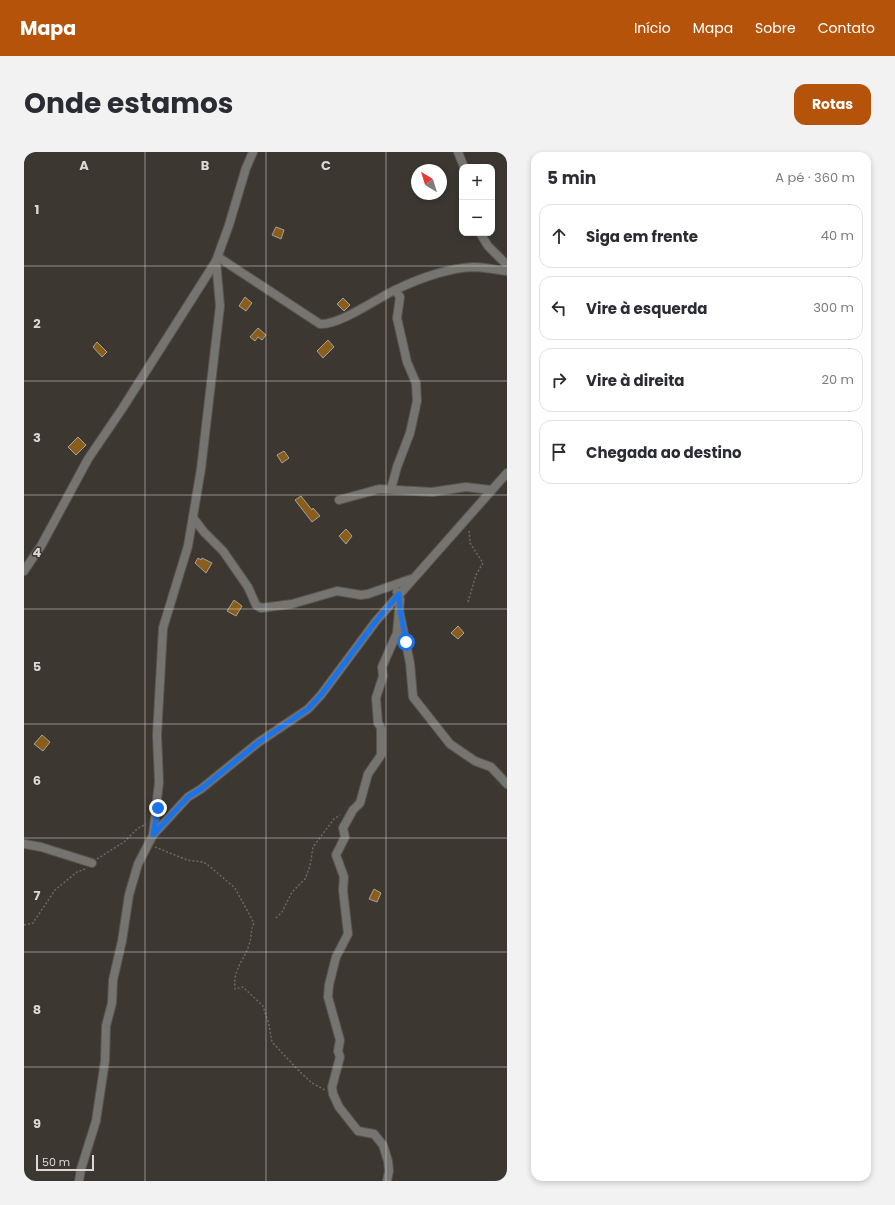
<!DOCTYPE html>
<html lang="pt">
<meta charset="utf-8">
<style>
body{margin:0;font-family:Poppins,sans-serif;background:#f2f2f3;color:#2b2b33}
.controls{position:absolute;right:12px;top:12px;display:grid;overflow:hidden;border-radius:8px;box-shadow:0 2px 6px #0003}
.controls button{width:36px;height:36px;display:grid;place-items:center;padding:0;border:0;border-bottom:1px solid #e1e1e2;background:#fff;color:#2b2b33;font:20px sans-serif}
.compass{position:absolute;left:387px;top:12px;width:36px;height:36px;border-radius:50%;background:#fff;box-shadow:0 2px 6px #0003;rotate:322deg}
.scale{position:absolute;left:12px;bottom:10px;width:58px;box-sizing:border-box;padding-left:4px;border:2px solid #dbd8d5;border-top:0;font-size:11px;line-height:14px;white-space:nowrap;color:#dbd8d5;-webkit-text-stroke:3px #3c3731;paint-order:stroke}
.stop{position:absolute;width:12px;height:12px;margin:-9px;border:3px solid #1a73e8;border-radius:50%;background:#fff}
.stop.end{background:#1a73e8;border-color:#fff;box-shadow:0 1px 4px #0008}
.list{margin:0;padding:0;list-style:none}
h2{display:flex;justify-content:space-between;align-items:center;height:52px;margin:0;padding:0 16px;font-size:17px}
h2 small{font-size:13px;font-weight:400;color:#7c7c81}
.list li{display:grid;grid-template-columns:26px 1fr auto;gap:12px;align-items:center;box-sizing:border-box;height:64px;margin:0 8px 8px;padding:0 8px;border:1px solid #e1e1e2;border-radius:12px}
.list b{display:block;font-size:15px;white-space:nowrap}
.list em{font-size:13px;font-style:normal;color:#7c7c81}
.icon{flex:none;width:22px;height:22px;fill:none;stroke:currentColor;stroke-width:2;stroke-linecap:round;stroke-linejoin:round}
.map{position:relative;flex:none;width:483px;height:1029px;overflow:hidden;border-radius:12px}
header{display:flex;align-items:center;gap:24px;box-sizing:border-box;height:56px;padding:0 20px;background:#b45309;color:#fff}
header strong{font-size:19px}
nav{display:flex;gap:22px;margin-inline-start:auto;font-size:14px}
.intro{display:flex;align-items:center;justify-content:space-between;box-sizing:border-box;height:96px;padding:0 24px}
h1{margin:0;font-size:28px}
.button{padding:10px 18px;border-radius:12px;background:#b45309;color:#fff;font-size:14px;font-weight:700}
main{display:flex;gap:24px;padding:0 24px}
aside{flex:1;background:#fff;border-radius:12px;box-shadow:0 2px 6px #0003}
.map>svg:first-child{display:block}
</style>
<header>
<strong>Mapa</strong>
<nav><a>Início</a><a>Mapa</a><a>Sobre</a><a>Contato</a></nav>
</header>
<div class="intro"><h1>Onde estamos</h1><a class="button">Rotas</a></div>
<main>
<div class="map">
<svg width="483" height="1029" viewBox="0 0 483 1029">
<rect width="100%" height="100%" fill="#3c3731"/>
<g fill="#8a5d1a" stroke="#a7a29b">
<polygon points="252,75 260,78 257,87 248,83"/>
<polygon points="221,145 228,151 222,159 215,154"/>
<polygon points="319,146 326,153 320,159 313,152"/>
<polygon points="234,176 242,183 238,188 234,185 231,189 226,185"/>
<polygon points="304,188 310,195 299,206 293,199"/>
<polygon points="73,190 83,200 78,205 69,195"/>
<polygon points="54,285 62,293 52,303 44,295"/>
<polygon points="260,299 265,306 258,311 253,303"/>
<polygon points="277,344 288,358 289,356 296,364 288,370 271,348"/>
<polygon points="322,377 328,384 322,392 315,384"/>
<polygon points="174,406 177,408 178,406 188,411 182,421 171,411"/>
<polygon points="210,448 218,454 212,464 203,459"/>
<polygon points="434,474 440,481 434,487 427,481"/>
<polygon points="18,583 26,590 19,599 10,592"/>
<polygon points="350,737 357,741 353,750 345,747"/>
</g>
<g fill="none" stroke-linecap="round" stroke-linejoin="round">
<defs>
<g id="street">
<polyline points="434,0 440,15"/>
<polyline points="456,81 464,94 483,113"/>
<path d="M 194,105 L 296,172 C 316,173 352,147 371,138 C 394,127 423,116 450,115 C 460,115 472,118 483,119"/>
<polyline points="367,337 373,315 386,281 393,249 392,231 383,210 373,166 376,145 371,138"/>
<polyline points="315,348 355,337 408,340 442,335 467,338"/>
<polyline points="170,367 180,380 199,399 224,435 232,453 237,456 268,452 313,439 337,443 344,442 387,427"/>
<polyline points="0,419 17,394 64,307 98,257 192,109 205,73 222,16 229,0"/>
<polyline points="373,440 376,448 375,458 386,511 389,545 426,592 451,609 467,615 483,632"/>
<polyline points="129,683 135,630 133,583 139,476 164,394 177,317 196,154 192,109"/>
<polyline points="0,692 17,695 68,711"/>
<polyline points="55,1029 57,1017 72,969 81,909 82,874 88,851 89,828 98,789 105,743 114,712 129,683 164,645 177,637 235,590 284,557 297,543 352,469 483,321"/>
<polyline points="363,1029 365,1019 364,1009 359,993 350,982 334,979 330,974 315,955 309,942 308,935 316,905 314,899 316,888 304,845 305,833 312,805 324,782 319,738 320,725 312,703 321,685 319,676 329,658 336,651 344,622 357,603 357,576 354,571 352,546 359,524 358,515 373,481 375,458"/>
</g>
</defs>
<use href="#street" stroke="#59544f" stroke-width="10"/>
<g stroke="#6c6863" stroke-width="1.5" stroke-dasharray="2 2" stroke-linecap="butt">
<polyline points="444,450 452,423 459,411 446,391 445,377"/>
<path d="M 131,695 L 163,708 L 179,710 L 184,713 L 211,736 L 230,771 C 226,780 228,784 225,793 C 220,809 209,816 211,837 L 219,835 L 239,854 L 245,873 L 248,890 L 276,920 L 288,931 L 301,938"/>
<polyline points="73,707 100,690 113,677 122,672"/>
<polyline points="252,766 258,760 268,740 281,727 286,714 289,695 310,667 316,663"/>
<polyline points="0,773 9,771 31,738 53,720 61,717"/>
</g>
<use href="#street" stroke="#757471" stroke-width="8"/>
</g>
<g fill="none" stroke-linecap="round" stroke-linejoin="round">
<polyline stroke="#1a73e8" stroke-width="5" points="134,656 129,683 164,645 177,637 235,590 284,557 297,543 352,469 375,442 376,458 382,490"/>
</g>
<path fill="none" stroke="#dbd8d5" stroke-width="1" stroke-opacity="0.55" d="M 121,0 L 121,1029M 242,0 L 242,1029M 362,0 L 362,1029M 0,114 L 483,114M 0,229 L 483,229M 0,343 L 483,343M 0,457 L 483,457M 0,572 L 483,572M 0,686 L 483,686M 0,800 L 483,800M 0,915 L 483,915"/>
<g font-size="13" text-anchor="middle" font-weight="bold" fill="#dbd8d5" stroke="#3c3731" stroke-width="3" stroke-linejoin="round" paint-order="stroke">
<text x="60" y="18">A</text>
<text x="181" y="18">B</text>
<text x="302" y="18">C</text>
<text x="13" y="62">1</text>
<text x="13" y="176">2</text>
<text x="13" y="290">3</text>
<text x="13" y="405">4</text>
<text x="13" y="519">5</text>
<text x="13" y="633">6</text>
<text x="13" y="748">7</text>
<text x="13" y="862">8</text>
<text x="13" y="976">9</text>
</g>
</svg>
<div class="controls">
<button>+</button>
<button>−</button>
</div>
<svg class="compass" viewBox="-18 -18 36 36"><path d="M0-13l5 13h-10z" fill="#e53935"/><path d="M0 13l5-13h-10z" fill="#7c7c81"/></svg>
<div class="scale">50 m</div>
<div class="stop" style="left:382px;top:490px"></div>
<div class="stop end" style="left:134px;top:656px"></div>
</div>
<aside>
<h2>5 min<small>A pé · 360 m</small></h2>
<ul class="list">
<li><svg class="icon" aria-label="ahead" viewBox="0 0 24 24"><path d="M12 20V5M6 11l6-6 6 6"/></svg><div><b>Siga em frente</b></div><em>40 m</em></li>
<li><svg class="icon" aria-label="left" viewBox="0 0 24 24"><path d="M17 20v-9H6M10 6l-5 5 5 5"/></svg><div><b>Vire à esquerda</b></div><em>300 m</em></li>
<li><svg class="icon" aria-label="right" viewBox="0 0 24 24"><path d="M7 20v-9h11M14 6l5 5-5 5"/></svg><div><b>Vire à direita</b></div><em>20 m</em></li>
<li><svg class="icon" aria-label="arrive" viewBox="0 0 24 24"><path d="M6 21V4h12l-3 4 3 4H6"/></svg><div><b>Chegada ao destino</b></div></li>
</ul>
</aside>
</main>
